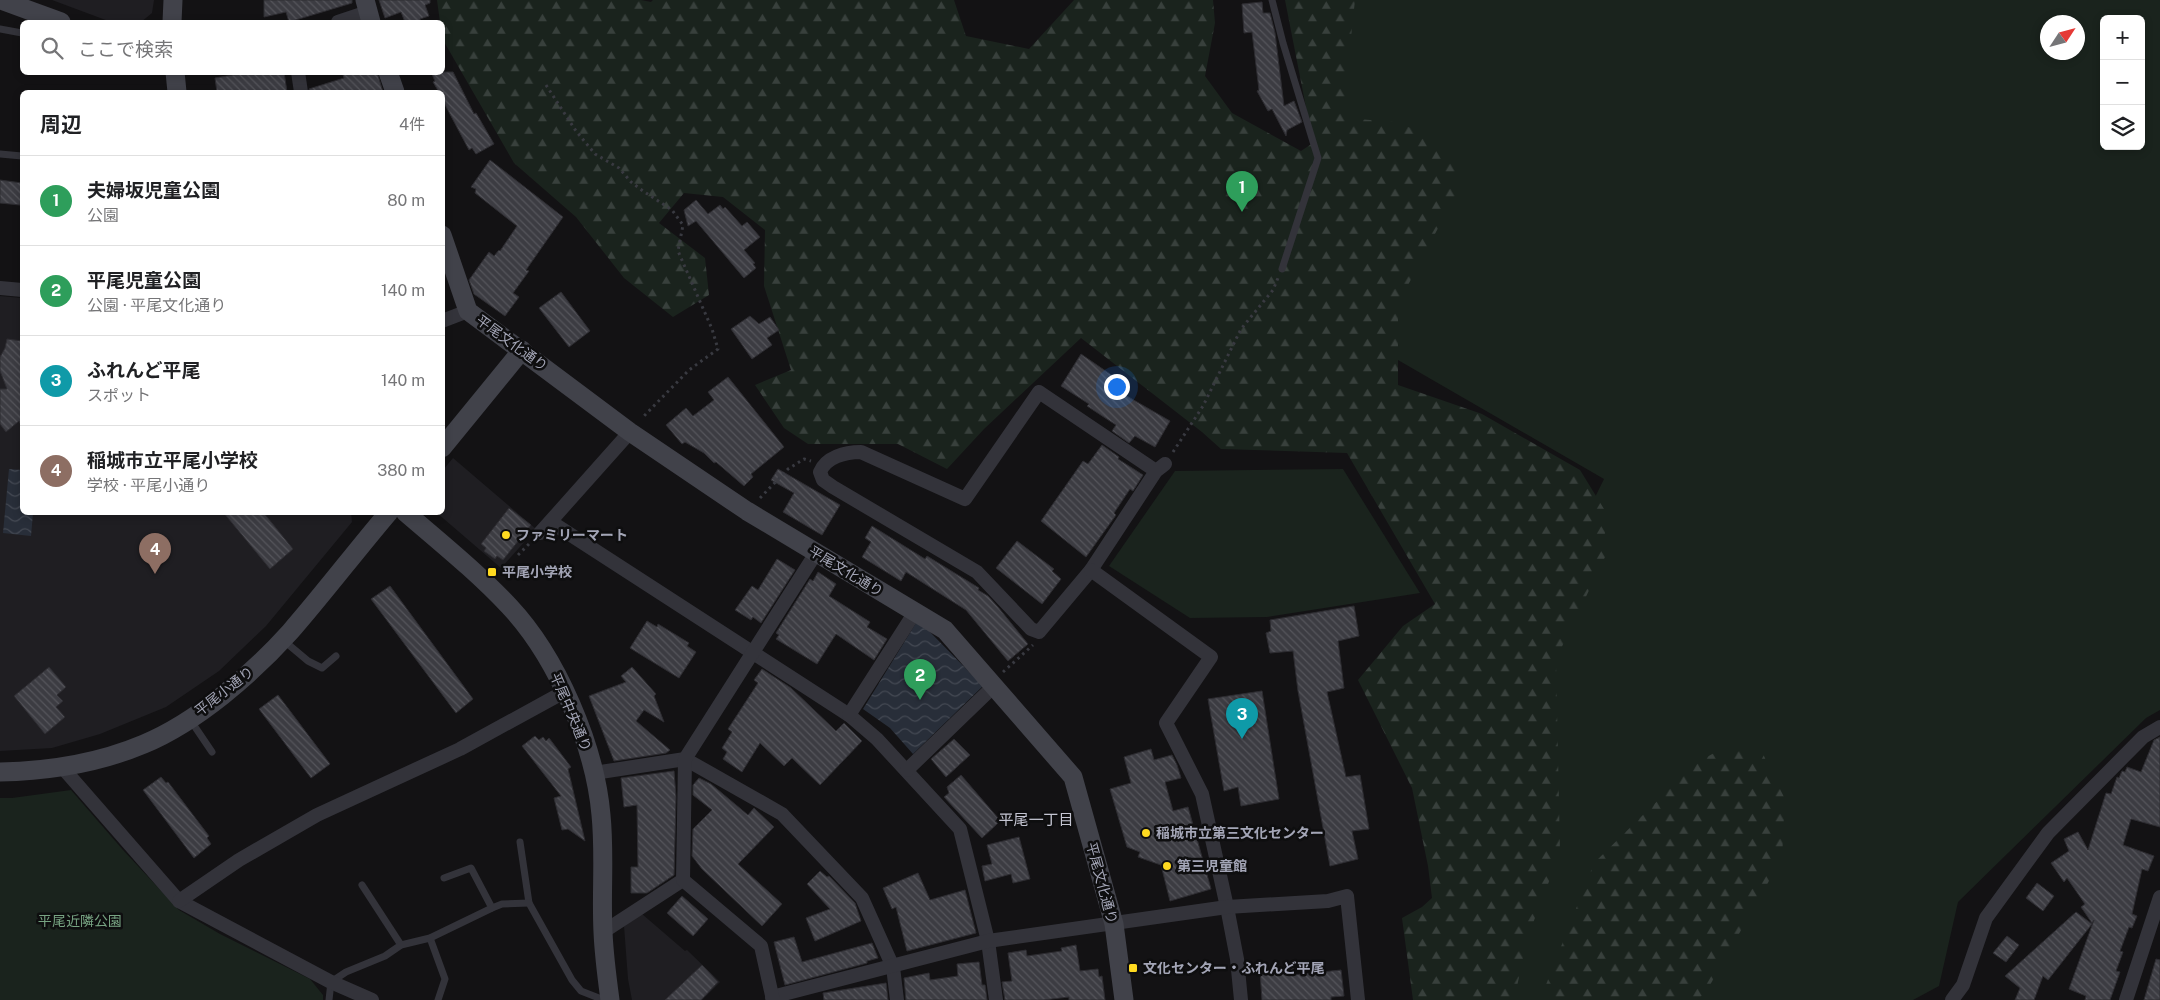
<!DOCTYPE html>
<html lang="ja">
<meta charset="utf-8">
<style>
body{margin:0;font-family:"Public Sans","Noto Sans JP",sans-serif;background:#f2f2f2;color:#202124}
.controls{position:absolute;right:15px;top:15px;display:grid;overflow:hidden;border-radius:8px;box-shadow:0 2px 8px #0003}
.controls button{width:45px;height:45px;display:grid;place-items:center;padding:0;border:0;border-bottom:1px solid #e0e0e0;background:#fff;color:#202124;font:25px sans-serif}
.compass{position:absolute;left:2040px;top:15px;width:45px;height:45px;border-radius:50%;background:#fff;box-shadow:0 2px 8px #0003;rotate:54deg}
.you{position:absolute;left:1116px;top:386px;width:18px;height:18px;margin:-12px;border:4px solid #fff;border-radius:50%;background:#1a73e8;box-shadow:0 0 0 8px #1a73e833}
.badge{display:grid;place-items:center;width:32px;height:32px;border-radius:50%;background:#db2777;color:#fff;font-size:16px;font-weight:700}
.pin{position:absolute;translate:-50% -41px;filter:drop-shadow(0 1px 2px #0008)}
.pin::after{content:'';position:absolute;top:26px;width:18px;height:15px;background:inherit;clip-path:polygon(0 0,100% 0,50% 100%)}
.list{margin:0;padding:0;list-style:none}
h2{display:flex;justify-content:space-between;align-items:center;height:65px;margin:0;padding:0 20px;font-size:21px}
h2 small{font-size:16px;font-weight:400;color:#757577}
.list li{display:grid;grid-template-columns:32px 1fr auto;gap:15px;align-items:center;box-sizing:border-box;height:90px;padding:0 20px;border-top:1px solid #e0e0e0}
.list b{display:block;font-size:19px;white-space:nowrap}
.list p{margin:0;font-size:16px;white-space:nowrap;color:#757577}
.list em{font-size:16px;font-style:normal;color:#757577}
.icon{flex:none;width:28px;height:28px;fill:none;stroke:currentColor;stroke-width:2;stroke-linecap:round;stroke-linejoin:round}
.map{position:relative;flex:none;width:2160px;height:1000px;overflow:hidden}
.search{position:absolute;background:#fff;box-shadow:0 2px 8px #0003;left:20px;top:20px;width:425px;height:55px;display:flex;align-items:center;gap:12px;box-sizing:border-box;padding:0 18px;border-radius:8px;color:#757577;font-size:19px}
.panel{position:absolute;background:#fff;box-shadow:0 2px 8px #0003;left:20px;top:90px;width:425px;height:425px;border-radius:8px}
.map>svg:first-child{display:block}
</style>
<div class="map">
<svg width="2160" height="1000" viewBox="0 0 2160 1000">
<defs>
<pattern id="forest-firs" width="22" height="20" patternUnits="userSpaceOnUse" patternTransform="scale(1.25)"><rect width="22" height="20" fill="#1a231d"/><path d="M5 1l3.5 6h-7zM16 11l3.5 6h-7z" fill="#38403c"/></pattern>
<pattern id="water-waves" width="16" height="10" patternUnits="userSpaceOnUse" patternTransform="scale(1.25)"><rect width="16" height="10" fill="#282e39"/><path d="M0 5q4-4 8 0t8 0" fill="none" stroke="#444953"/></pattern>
<pattern id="building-back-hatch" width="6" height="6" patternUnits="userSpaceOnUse" patternTransform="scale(1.25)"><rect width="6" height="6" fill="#3c3c42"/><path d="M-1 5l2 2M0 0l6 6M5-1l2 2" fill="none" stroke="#55555b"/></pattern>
</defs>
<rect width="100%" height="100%" fill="#131214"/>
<g fill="#1f1e22">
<polygon points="52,0 154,0 152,13 141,22 111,22"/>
<polygon points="0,296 22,298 22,512 351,512 352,522 266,626 219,671 166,707 100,734 52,748 0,751"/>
<polygon points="453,458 536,529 501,568 437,513 442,512 443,470"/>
<polygon points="642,914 685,951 687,950 720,982 702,1000 632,1000 628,979 624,926"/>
</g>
<g fill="#1a231d" fill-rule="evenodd">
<path d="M 1295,0 L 2160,0 L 2160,710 L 2146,718 L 1958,902 L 1939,986 L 1913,1000 L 1443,1000 L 1432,827 L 1604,479 L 1391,356 ZM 2104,19 L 2141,19 L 2141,146 L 2104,146 ZM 2048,22 L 2078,22 L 2078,52 L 2048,52 Z"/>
<polygon points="1343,469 1420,593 1267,617 1190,618 1109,566 1175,471"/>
<polygon points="71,790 123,850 179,910 220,934 310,979 323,995 323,1000 0,1000 0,798 12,798"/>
</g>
<g fill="url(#forest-firs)">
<polygon points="437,0 641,0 651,2 653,0 954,0 966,36 1029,49 1074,0 1213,0 1215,23 1205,76 1232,113 1301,151 1313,143 1285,0 1355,0 1345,94 1346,118 1394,122 1423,132 1459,157 1455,196 1398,304 1398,385 1482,414 1580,470 1604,509 1606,555 1556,659 1560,853 1528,936 1514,1000 1413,1000 1402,918 1422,907 1432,898 1428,866 1412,788 1358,680 1403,626 1435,604 1347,453 1221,449 1202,432 1081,338 984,429 947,469 898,444 808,444 784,428 755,385 791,370 764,286 765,230 723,197 684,193 659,223 705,258 709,295 673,317 624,278 576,217 514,163 443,40 442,22 440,22"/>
<polygon points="1725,747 1761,750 1785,799 1782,858 1706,992 1697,1000 1540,1000 1594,863 1696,763"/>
</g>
<g fill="url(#water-waves)">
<polygon points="9,469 22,470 22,512 33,513 31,536 3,533"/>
<polygon points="916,623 929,631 983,686 913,754 890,728 863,709"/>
</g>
<g fill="url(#building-back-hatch)" stroke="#2d2c31">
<polygon points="264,0 352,0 352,3 289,22 286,12 264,17"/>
<polygon points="379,0 430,0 430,3 425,5 429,16 420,19 421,22 405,22 401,12 385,18"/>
<polygon points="1262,2 1263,13 1270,13 1275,33 1284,106 1294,101 1302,122 1287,130 1286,136 1272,109 1268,111 1257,91 1259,90 1252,32 1244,33 1242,4"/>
<polygon points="250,72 284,72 287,92 217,92 215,78"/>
<polygon points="342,72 377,72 383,92 310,92 309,89 344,78"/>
<polygon points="431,72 453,72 474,114 476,113 494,144 476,154 472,148 469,150 442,99 442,92 439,92 433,82 435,81"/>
<polygon points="490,160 563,217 526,270 529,271 513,293 519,297 505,316 474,294 469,280 489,252 494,256 499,250 500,251 517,226 475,193 476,189 471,187"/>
<polygon points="0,180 22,183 20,205 0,203"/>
<polygon points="696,200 708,214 720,205 723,209 725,207 742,226 747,222 760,237 744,250 755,263 753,264 756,268 744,278 696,221 688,226 684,210"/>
<polygon points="561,292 590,331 569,347 539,308"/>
<polygon points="750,316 759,324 770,317 779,330 767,338 772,345 752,359 731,329"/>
<polygon points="7,339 22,341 22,427 19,421 6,432 0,424 0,389 7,389 0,371 0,357 5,348"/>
<polygon points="1081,354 1123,383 1118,391 1170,421 1155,447 1135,436 1129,443 1112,431 1116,425 1087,406 1089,404 1061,386"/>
<polygon points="728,377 784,447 751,474 753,477 744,486 716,462 714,463 704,453 685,442 682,444 666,425 686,408 693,416 714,400 708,392"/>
<polygon points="1102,445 1119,457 1118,459 1143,475 1133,491 1130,489 1114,513 1116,515 1086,557 1041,521 1083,461 1088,464"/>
<polygon points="778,469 840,505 822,535 783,512 794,493 771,480"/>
<polygon points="509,508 531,525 503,560 497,556 495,559 484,551 486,548 481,544"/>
<polygon points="223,512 263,512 293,549 270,569"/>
<polygon points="872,526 925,559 927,556 979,588 978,590 988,596 998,607 1028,644 1008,661 966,610 906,572 901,581 862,557 871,542 865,538"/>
<polygon points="1017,541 1054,569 1052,571 1061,579 1042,604 996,568"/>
<polygon points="777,559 795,570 761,623 753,617 751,620 735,610 752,586 758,590"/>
<polygon points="818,572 836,584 829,596 870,622 867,627 887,639 874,660 836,634 817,664 776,639 779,635 776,633 810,579 813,581"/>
<polygon points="390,586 473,699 456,713 371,599"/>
<polygon points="1354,606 1359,636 1338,641 1344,688 1327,692 1346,777 1360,775 1369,829 1352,831 1358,859 1330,866 1298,691 1293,651 1270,653 1266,633 1271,631 1270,620"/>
<polygon points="647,621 657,627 658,624 689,643 687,646 696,652 679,678 630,648"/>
<polygon points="49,667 66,687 57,695 63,701 56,707 65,717 45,734 14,696"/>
<polygon points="632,667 656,694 654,696 664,722 644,710 636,721 670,750 666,753 614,761 589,696 626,682 621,676"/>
<polygon points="762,669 791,688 836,731 844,723 862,741 820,785 792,758 784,766 760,743 742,772 723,759 727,752 722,748 732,732 728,729 758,683 754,680"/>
<polygon points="1262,691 1279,799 1241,806 1238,787 1224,791 1208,699"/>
<polygon points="278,695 330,764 311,778 259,709"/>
<polygon points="535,736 539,740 543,737 546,741 549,738 571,767 568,769 585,841 568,829 562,830 554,798 561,796 522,746"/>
<polygon points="2160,737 2160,827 2131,819 2123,845 2154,856 2148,871 2142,869 2132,914 2137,916 2132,928 2129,927 2120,951 2123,952 2116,971 2120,972 2110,1000 2085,1000 2086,996 2069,989 2094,920 2092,923 2081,907 2085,904 2067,878 2064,882 2051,863 2069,851 2064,839 2078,832 2088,850 2106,793 2111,794 2117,777 2119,778 2122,771 2125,772 2127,767 2141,772 2154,740"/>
<polygon points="954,739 970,755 946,777 931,759"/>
<polygon points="1151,749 1154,760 1172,755 1177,765 1181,778 1165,782 1173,811 1188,807 1211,889 1170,901 1161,865 1138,857 1140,852 1127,847 1110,789 1131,783 1124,757"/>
<polygon points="674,771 676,797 674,875 647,893 631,893 631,867 638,867 637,805 624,807 621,778"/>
<polygon points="961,775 998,818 995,821 998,823 982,838 944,797 949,793 947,787"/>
<polygon points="161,777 166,783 168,782 209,836 207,838 211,844 194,858 143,790"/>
<polygon points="699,778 711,784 748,815 754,808 756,810 774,827 738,864 782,904 762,926 702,869 692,856 693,829 712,810 693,795 693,785"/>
<polygon points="1019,837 1030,879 1013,883 1011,874 985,881 982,866 992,864 987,845"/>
<polygon points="820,871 827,877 829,876 855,903 861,921 815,941 806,918 830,909 807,884"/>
<polygon points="918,873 930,900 965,890 976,933 907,951 896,907 892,909 883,888"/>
<polygon points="2037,883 2054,896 2043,911 2026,898"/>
<polygon points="682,896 708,919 693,936 667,913"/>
<polygon points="2076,912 2092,924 2048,980 2043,976 2034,1000 2015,1000 2020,988 2005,976"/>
<polygon points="2007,936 2019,945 2006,962 1993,953"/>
<polygon points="794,937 802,962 872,943 878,958 867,961 867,963 785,985 774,942"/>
<polygon points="1076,945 1080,971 1098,969 1099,977 1102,976 1105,1000 1069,1000 1069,997 1043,1000 1005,1000 1002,982 1012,981 1008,953 1026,950 1027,956 1062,951 1061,948"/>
<polygon points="2156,959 2160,960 2160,1000 2144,1000"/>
<polygon points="979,962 982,985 985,985 987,1000 906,1000 904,978 929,973 930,980 958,976 957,964"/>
<polygon points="702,965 718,982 701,1000 665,1000"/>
<polygon points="1293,968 1294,975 1341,970 1344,996 1331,997 1331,1000 1262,1000 1260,971"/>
<polygon points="886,983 888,1000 824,1000 823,993"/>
</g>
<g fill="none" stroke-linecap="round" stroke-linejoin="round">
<g stroke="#393a41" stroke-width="3" stroke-dasharray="2.5 4" stroke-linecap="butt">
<polyline points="546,85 576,131 595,154 619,168 631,182 643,191 672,210 683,225 678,251 712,329 718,349 689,370 642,418"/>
<polyline points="1173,452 1203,406 1241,329 1273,290 1278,278"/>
<polyline points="760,498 788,469 804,459 811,461"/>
<polyline points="518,555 531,542"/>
<polyline points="1003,672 1033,645"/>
</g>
<g stroke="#33333a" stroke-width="7">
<polyline points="1272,0 1283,43 1318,158 1282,269"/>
<polyline points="0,29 22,33"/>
<polyline points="0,154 22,156"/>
<polyline points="283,640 308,661 322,668 336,656"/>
<polyline points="191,721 212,752"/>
<polyline points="520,842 529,903 572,980 581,991 604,1000"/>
<polyline points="444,878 471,868 492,908"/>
<polyline points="362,885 401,945"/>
<polyline points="430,938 445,979 438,1000"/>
<polyline points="329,1000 331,982 346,972 385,956 401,945 430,938 492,908 502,904 529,903"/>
</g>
<g stroke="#33333a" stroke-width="14">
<polyline points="338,22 368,12"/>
<polyline points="298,72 301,92"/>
<polyline points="0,288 22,290"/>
<polyline points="442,321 468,311"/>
<path d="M 1156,471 L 1039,392 L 965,499 L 861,452 C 845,452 826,457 820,472 L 823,480 L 833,487 L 977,572 L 1031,629 L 1039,632 L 1091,570 L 1156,471 L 1165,464"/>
<polyline points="551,522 849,715 877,739 960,829 988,941 996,1000"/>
<polyline points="540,533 630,432"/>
<polyline points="1091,570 1211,657 1166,723 1202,794 1227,907 1237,959 1241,1000"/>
<polyline points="849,715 915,612"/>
<polyline points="62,767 179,901 331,982 372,1000"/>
<polyline points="907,770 994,686"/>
<polyline points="594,773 685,759 782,814 862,898 893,967 897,1000"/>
<polyline points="179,901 239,860 317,815 460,749 564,692"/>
<polyline points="603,932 683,880"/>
<polyline points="772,997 988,941 1227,907 1328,901 1347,896 1358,1000"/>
<polyline points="773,1000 761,946 683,880 685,759 816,553"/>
<polyline points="1952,1000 1963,985 1986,918 2048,833 2143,737 2160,727"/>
<polyline points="2126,1000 2160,897"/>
</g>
<g stroke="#41424a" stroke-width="19">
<polyline points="1,0 61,22"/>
<polyline points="365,0 371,22"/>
<polyline points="172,22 173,0"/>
<polyline points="175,72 177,92"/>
<polyline points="388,72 395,92"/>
<polyline points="442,235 468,311 630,432 747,511 945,630 1073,777 1114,924 1124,1000"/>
<polyline points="442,448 522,350"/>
<path d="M 405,512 C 441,543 477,572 509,606 C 557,657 595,746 601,815 C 605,854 601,893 603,932 C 604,955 607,978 610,1000"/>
<path d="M 0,772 C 49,771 99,763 144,744 C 197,722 252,674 290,632 C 324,593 355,552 389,512"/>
</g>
</g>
<g fill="#ffda20" stroke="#0e0e0f" stroke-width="2">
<circle cx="506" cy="535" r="5"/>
<rect x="487" y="567" width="10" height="10" rx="2.5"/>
<circle cx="1146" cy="833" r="5"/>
<circle cx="1167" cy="866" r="5"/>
<rect x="1128" y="963" width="10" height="10" rx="2.5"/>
</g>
<g text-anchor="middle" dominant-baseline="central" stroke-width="5" stroke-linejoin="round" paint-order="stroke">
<g font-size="14" fill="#a3a5b6" stroke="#0e0e0f">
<text transform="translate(512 343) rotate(36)">平尾文化通り</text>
<text transform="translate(846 571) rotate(31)">平尾文化通り</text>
<text transform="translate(224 691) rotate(-38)">平尾小通り</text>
<text transform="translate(571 712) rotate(67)">平尾中央通り</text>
<text transform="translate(1102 883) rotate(75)">平尾文化通り</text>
</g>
<g font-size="14" font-weight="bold" fill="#a3a5b6" stroke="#0e0e0f" text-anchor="start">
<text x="516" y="535">ファミリーマート</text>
<text x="502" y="572">平尾小学校</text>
<text x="1156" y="833">稲城市立第三文化センター</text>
<text x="1177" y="866">第三児童館</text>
<text x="1143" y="968">文化センター・ふれんど平尾</text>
</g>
<g font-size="14" fill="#77a382" stroke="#0e0e0f">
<text x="80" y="921">平尾近隣公園</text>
</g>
<g font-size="15" fill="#c4c5d2" stroke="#0e0e0f">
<text x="1036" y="819">平尾一丁目</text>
</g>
</g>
</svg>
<div class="controls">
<button>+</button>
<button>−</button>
<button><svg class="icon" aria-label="layers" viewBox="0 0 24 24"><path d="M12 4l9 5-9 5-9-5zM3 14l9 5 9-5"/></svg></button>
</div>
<svg class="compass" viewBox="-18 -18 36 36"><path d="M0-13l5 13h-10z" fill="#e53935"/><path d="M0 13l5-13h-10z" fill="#757577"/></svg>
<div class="you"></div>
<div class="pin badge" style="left:1242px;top:212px;background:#2e9e5b">1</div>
<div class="pin badge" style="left:920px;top:700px;background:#2e9e5b">2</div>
<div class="pin badge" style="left:1242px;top:739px;background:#0f9aa8">3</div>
<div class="pin badge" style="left:155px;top:574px;background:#8d6e63">4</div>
<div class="search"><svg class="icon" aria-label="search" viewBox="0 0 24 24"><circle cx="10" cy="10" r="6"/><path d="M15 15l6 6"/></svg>ここで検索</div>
<section class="panel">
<h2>周辺<small>4件</small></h2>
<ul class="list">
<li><span class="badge" style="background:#2e9e5b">1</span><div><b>夫婦坂児童公園</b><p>公園</p></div><em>80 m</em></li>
<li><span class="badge" style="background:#2e9e5b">2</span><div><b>平尾児童公園</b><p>公園 · 平尾文化通り</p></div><em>140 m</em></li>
<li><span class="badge" style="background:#0f9aa8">3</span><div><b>ふれんど平尾</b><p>スポット</p></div><em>140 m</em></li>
<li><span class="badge" style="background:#8d6e63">4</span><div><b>稲城市立平尾小学校</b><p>学校 · 平尾小通り</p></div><em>380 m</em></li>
</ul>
</section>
</div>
